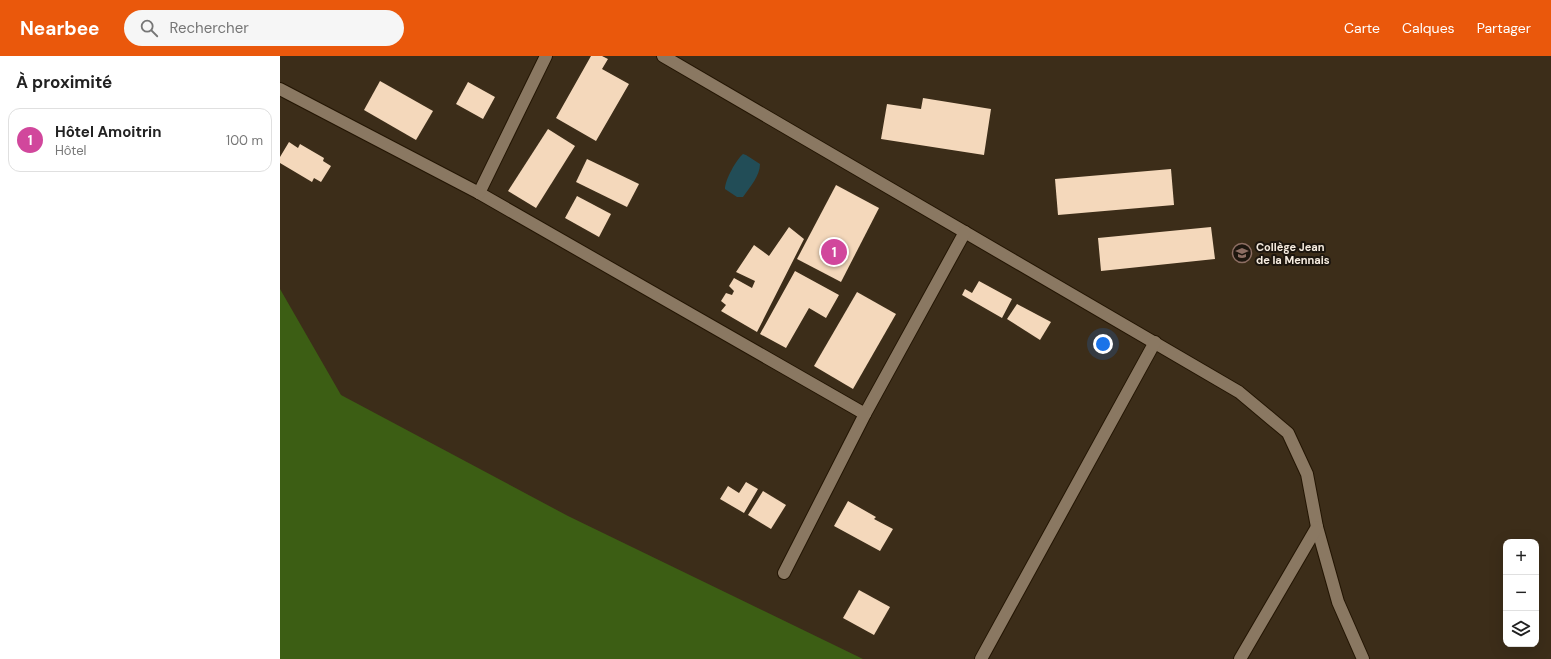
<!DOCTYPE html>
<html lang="fr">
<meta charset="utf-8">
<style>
body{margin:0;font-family:"DM Sans",sans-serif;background:#f6f6f6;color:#222}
.controls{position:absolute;right:12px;bottom:12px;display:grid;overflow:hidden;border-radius:8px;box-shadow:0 4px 16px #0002}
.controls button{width:36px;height:36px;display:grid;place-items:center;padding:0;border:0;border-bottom:1px solid #e0e0e0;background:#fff;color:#222;font:20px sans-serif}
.you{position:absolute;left:823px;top:288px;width:14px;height:14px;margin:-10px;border:3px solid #fff;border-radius:50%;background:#1a73e8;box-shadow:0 0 0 6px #1a73e833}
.badge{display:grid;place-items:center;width:26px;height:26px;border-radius:50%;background:#ea580c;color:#fff;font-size:13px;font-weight:700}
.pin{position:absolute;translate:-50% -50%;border:2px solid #fff;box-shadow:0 1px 4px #0006}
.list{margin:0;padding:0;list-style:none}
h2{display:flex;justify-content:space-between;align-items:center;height:52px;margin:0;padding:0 16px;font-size:17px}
h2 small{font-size:13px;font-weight:400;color:#767676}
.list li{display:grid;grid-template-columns:26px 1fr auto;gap:12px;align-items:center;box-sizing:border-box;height:64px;margin:0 8px 8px;padding:0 8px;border:1px solid #e0e0e0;border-radius:12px}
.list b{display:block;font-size:15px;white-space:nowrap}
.list p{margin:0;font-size:13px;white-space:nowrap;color:#767676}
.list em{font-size:13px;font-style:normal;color:#767676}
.icon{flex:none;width:22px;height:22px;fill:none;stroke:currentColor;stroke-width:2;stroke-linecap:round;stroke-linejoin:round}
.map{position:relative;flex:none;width:1271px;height:603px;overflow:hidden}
header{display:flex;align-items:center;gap:24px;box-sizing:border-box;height:56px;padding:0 20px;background:#ea580c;color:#fff}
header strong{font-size:19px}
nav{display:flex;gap:22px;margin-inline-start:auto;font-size:14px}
.search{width:280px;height:36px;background:#f6f6f6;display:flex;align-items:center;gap:10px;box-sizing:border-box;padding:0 14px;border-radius:22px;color:#767676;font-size:15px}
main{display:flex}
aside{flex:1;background:#fff}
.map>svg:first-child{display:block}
</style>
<header>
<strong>Nearbee</strong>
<div class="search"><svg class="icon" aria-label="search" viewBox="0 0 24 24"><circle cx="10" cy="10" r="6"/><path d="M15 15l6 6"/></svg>Rechercher</div>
<nav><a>Carte</a><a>Calques</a><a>Partager</a></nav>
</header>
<main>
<aside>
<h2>À proximité<small></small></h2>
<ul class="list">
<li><span class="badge" style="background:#d1479c">1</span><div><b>Hôtel Amoitrin</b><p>Hôtel</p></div><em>100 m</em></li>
</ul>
</aside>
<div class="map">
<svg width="1271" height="603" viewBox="0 0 1271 603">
<rect width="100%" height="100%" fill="#3c2d19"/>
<polygon fill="#3c5e14" points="0,233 61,339 288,460 583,603 0,603"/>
<path fill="#224d57" d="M 463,98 L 466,99 L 480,108 C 480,120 470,131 463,141 L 457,141 L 445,133 C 445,124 456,104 463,98 Z"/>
<g fill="#f4d8bb">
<polygon points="311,0 322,0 328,3 322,13 349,28 316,85 276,62"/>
<polygon points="100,25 153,55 136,84 84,54"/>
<polygon points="188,26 215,41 203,63 176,48"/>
<polygon points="643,42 711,53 704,99 601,83 607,48 641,53"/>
<polygon points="268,73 295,90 256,152 228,135"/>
<polygon points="9,86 18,92 20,88 44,102 43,105 51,110 41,126 34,122 32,126 0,107 0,101"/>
<polygon points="307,103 359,128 347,151 296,126"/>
<polygon points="891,113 894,149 778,159 775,123"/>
<polygon points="556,129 599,152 561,226 517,203"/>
<polygon points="297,140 331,158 319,181 285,162"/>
<polygon points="509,171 524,183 477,276 441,255 446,249 441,245 446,237 452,239 454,235 449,230 454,222 472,232 475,225 456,216 474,189 489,200"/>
<polygon points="931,171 935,203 821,215 818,182"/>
<polygon points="515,215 559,239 546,262 529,252 506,292 480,278"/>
<polygon points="699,225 732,243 722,262 682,239 685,233 692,237"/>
<polygon points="577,236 616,258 573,333 534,310"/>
<polygon points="737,248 771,266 760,284 727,263"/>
<polygon points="466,426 478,433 464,457 440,443 448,430 459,437"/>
<polygon points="483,435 506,449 491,473 468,459"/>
<polygon points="568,445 596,461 594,463 613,473 600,495 554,470"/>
<polygon points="579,534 610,551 594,579 563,562"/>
</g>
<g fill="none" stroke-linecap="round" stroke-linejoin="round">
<defs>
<g id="street">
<polyline points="383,0 959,336 1008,377 1027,418 1037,471 1058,546 1083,603"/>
<polyline points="0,33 199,137 585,358"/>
<polyline points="199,137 266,0"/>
<polyline points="504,517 585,358 685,176"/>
<polyline points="701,603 875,286"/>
<polyline points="960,603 1037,471"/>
</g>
</defs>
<use href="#street" stroke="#231503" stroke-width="14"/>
<use href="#street" stroke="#8a7862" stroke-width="12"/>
</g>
<defs>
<symbol id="school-ring" viewBox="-11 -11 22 22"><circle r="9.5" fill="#1d160e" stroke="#8d6e63" stroke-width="1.5"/><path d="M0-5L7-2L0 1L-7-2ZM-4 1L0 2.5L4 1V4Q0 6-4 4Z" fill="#8d6e63"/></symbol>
</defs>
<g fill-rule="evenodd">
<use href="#school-ring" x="951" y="186" width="22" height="22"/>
</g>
<g text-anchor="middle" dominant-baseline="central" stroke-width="4" stroke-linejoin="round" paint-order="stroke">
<g font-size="11" font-weight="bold" fill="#f5ebdf" stroke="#1d160e" text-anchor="start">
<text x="976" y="191">Collège Jean<tspan x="976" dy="13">de la Mennais</tspan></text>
</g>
</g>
</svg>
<div class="controls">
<button>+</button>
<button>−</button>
<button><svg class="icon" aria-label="layers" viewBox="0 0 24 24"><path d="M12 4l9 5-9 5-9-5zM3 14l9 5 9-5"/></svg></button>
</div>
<div class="you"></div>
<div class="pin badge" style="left:554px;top:196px;background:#d1479c">1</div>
</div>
</main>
